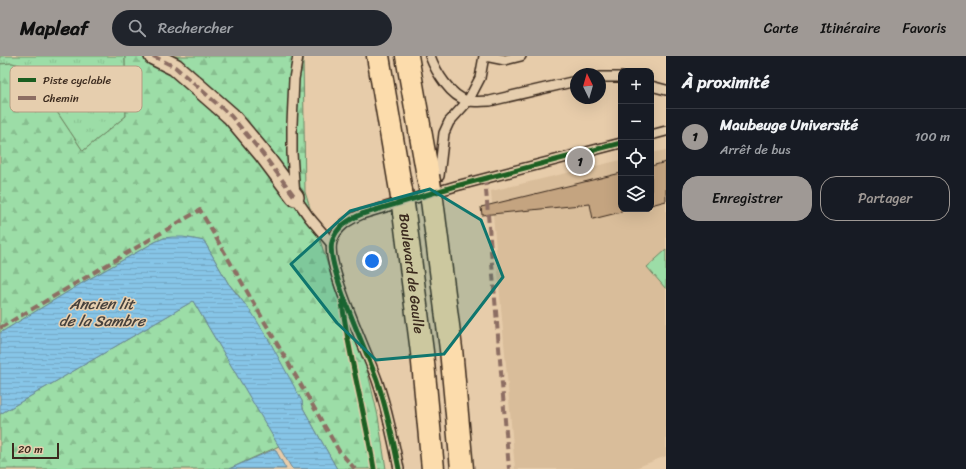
<!DOCTYPE html>
<html lang="fr">
<meta charset="utf-8">
<style>
body{margin:0;font-family:Sriracha,sans-serif;background:#20242c;color:#f1f3f6}
.controls{position:absolute;right:12px;top:12px;display:grid;overflow:hidden;border-radius:8px;box-shadow:0 4px 16px #0002}
.controls button{width:36px;height:36px;display:grid;place-items:center;padding:0;border:0;border-bottom:1px solid #363941;background:#171b24;color:#f1f3f6;font:20px sans-serif}
.compass{position:absolute;left:570px;top:12px;width:36px;height:36px;border-radius:50%;background:#171b24;box-shadow:0 4px 16px #0002;rotate:355deg}
.scale{position:absolute;left:12px;bottom:10px;width:47px;box-sizing:border-box;padding-left:4px;border:2px solid #3b2a1e;border-top:0;font-size:11px;line-height:14px;white-space:nowrap;color:#3b2a1e;-webkit-text-stroke:3px #e6ceae;paint-order:stroke}
.you{position:absolute;left:372px;top:205px;width:14px;height:14px;margin:-10px;border:3px solid #fff;border-radius:50%;background:#1a73e8;box-shadow:0 0 0 6px #1a73e833}
.badge{display:grid;place-items:center;width:26px;height:26px;border-radius:50%;background:#9f9995;color:#111;font-size:13px;font-weight:700}
.pin{position:absolute;translate:-50% -50%;border:2px solid #fff;box-shadow:0 1px 4px #0006}
.list{margin:0;padding:0;list-style:none}
h2{display:flex;justify-content:space-between;align-items:center;height:52px;margin:0;padding:0 16px;font-size:17px}
h2 small{font-size:13px;font-weight:400;color:#9ea1a6}
.list li{display:grid;grid-template-columns:26px 1fr auto;gap:12px;align-items:center;box-sizing:border-box;height:56px;padding:0 16px;border-top:1px solid #363941}
.list b{display:block;font-size:15px;white-space:nowrap}
.list p{margin:0;font-size:13px;white-space:nowrap;color:#9ea1a6}
.list em{font-size:13px;font-style:normal;color:#9ea1a6}
.actions{display:flex;gap:8px;padding:12px 16px}
.actions a{flex:1;padding:9px 0;border:1px solid #9f9995;border-radius:16px;text-align:center;font-size:14px;color:#9f9995}
.actions .main{background:#9f9995;color:#111}
.icon{flex:none;width:22px;height:22px;fill:none;stroke:currentColor;stroke-width:2;stroke-linecap:round;stroke-linejoin:round}
.map{position:relative;flex:none;width:666px;height:413px;overflow:hidden}
header{display:flex;align-items:center;gap:24px;box-sizing:border-box;height:56px;padding:0 20px;background:#9f9995;color:#111}
header strong{font-size:19px}
nav{display:flex;gap:22px;margin-inline-start:auto;font-size:14px}
.search{width:280px;height:36px;background:#20242c;display:flex;align-items:center;gap:10px;box-sizing:border-box;padding:0 14px;border-radius:22px;color:#9ea1a6;font-size:15px}
main{display:flex}
aside{flex:1;background:#171b24}
.map>svg:first-child{display:block}
</style>
<header>
<strong>Mapleaf</strong>
<div class="search"><svg class="icon" aria-label="search" viewBox="0 0 24 24"><circle cx="10" cy="10" r="6"/><path d="M15 15l6 6"/></svg>Rechercher</div>
<nav><a>Carte</a><a>Itinéraire</a><a>Favoris</a></nav>
</header>
<main>
<div class="map">
<svg width="666" height="413" viewBox="0 0 666 413">
<defs>
<pattern id="grass-tufts" width="24" height="20" patternUnits="userSpaceOnUse"><rect width="24" height="20" fill="#9cdda7"/><path d="M3 7l-1-3M5 7V3M7 7l1-3M15 17l-1-3M17 17v-4M19 17l1-3" fill="none" stroke="#87be8f"/></pattern>
<pattern id="forest-firs" width="22" height="20" patternUnits="userSpaceOnUse"><rect width="22" height="20" fill="#9cdda7"/><path d="M5 1l3.5 6h-7zM16 11l3.5 6h-7z" fill="#87be8f"/></pattern>
<pattern id="water-rules" width="6" height="5" patternUnits="userSpaceOnUse"><rect width="6" height="5" fill="#86c5e7"/><path d="M0 2.5h6" fill="none" stroke="#75a9c6"/></pattern>
</defs>
<rect width="100%" height="100%" fill="#e7ccaa"/>
<filter id="ink" filterUnits="userSpaceOnUse"><feTurbulence type="fractalNoise" baseFrequency=".025" numOctaves="2"/><feDisplacementMap in="SourceGraphic" scale="8" xChannelSelector="R" yChannelSelector="G"/><feConvolveMatrix kernelMatrix="1 2 1 2 8 2 1 2 1" color-interpolation-filters="sRGB"/></filter>
<g filter="url(#ink)">
<polygon fill="#d9bd9a" points="666,94 666,400 633,413 515,413 491,135 621,104 621,153 651,153 651,97"/>
<polygon fill="url(#grass-tufts)" stroke="#6c8462" points="0,0 125,0 126,60 83,95 27,11 12,7 0,8"/>
<g fill="url(#forest-firs)" stroke="#6c8462">
<polygon points="125,0 303,0 305,136 335,232 366,309 378,360 386,413 337,413 303,352 302,345 239,240 228,227 204,185 188,182 164,182 155,186 84,226 0,277 0,8 12,7 27,11 83,95 126,60"/>
<polygon points="193,245 279,390 229,413 0,413 0,358"/>
</g>
<polygon fill="#9cdda7" stroke="#6c8462" points="666,194 666,233 647,211"/>
<g fill="url(#water-rules)" stroke="#688797">
<polygon points="172,181 183,181 204,185 228,227 252,257 270,286 302,345 303,352 337,413 293,413 291,411 193,245 0,358 0,277 84,226 155,186 164,182"/>
<polygon points="275,393 286,413 229,413"/>
</g>
<g fill="#c4a480" stroke="#3b2a1e">
<polygon points="666,106 666,145 651,149 651,110"/>
<polygon points="621,117 621,156 593,163 590,148 482,159 481,151"/>
</g>
<g fill="none" stroke-linecap="round" stroke-linejoin="round">
<defs>
<g id="lane">
<polyline points="298,0 294,23 292,68 292,97 295,141 309,161 331,187"/>
<path d="M 430,0 C 436,16 450,40 468,45 C 475,46 483,45 490,45 L 576,25"/>
<polyline points="485,0 505,4 521,0"/>
<polyline points="600,21 621,21"/>
<polyline points="651,30 666,34"/>
<polyline points="651,79 666,75"/>
<polyline points="439,120 444,77 449,66 468,45 480,22 484,0"/>
<path d="M 399,413 C 393,383 387,353 377,324 C 368,298 325,208 332,186 C 336,171 348,164 362,158 L 456,130 L 621,87"/>
</g>
<polyline id="street" points="153,0 175,11 231,60 262,97 295,141"/>
<g id="primary">
<polyline points="378,0 401,135"/>
<polyline points="407,0 428,120"/>
<polyline points="432,144 451,293 462,413"/>
<path id="s1" d="M 404,156 L 422,296 L 433,413"/>
</g>
</defs>
<use href="#lane" stroke="#3b2a1e" stroke-width="12"/>
<use href="#street" stroke="#3b2a1e" stroke-width="20"/>
<use href="#primary" stroke="#3b2a1e" stroke-width="25"/>
<use href="#lane" stroke="#e6ceae" stroke-width="9"/>
<use href="#street" stroke="#e6ceae" stroke-width="17"/>
<use href="#primary" stroke="#fcdcac" stroke-width="22"/>
<defs>
<g id="primary-bridge">
<polyline points="428,120 432,144"/>
<polyline points="401,135 404,156"/>
</g>
</defs>
<use href="#primary-bridge" stroke="#3b2a1e" stroke-width="25" stroke-linecap="butt"/>
<use href="#primary-bridge" stroke="#fcdcac" stroke-width="22"/>
<g stroke="#8d6e63" stroke-width="4" stroke-dasharray="8 4" stroke-linecap="butt">
<polyline points="153,0 175,11 231,60 262,97 295,141"/>
<polyline points="485,122 509,413"/>
<polyline points="0,272 200,154 339,395 355,413"/>
</g>
<defs>
<g id="cycleway">
<path d="M 342,246 C 349,302 365,357 374,413"/>
<path d="M 399,413 C 393,383 387,353 377,324 C 368,298 325,208 332,186 C 336,171 348,164 362,158 L 456,130 L 621,87"/>
</g>
</defs>
<use href="#cycleway" stroke="#e6ceae" stroke-width="8"/>
<use href="#cycleway" stroke="#1b5e20" stroke-width="5"/>
</g>
</g>
<path fill="#0f766e" fill-opacity="0.2" stroke="#0f766e" stroke-width="3" stroke-linejoin="round" d="M 430,133 L 481,164 L 503,221 L 444,298 L 376,304 L 337,267 L 291,208 L 350,155 Z"/>
<g text-anchor="middle" dominant-baseline="central" stroke-width="3" stroke-linejoin="round" paint-order="stroke">
<g font-size="14" fill="#3b2a1e" stroke="#e6ceae">
<text stroke="none"><textPath href="#s1" startOffset="62">Boulevard de Gaulle</textPath></text>
</g>
<g font-size="15" font-style="italic" fill="#46413c" stroke="#e6ceae">
<text x="102" y="248">Ancien lit<tspan x="102" dy="17">de la Sambre</tspan></text>
</g>
</g>
<rect x="10" y="10" width="132" height="46" rx="6" fill="#e6ceae" stroke="#b39d83" stroke-width="1"/>
<rect x="18" y="22" width="18" height="4" fill="#1b5e20"/>
<rect x="18" y="40" width="18" height="4" fill="#8d6e63"/>
<g font-size="11" fill="#3b2a1e">
<text x="43" y="28">Piste cyclable</text>
<text x="43" y="46">Chemin</text>
</g>
</svg>
<div class="controls">
<button>+</button>
<button>−</button>
<button><svg class="icon" aria-label="locate" viewBox="0 0 24 24"><circle cx="12" cy="12" r="6"/><path d="M12 2v4M12 18v4M2 12h4M18 12h4"/></svg></button>
<button><svg class="icon" aria-label="layers" viewBox="0 0 24 24"><path d="M12 4l9 5-9 5-9-5zM3 14l9 5 9-5"/></svg></button>
</div>
<svg class="compass" viewBox="-18 -18 36 36"><path d="M0-13l5 13h-10z" fill="#e53935"/><path d="M0 13l5-13h-10z" fill="#9ea1a6"/></svg>
<div class="scale">20 m</div>
<div class="you"></div>
<div class="pin badge" style="left:580px;top:105px">1</div>
</div>
<aside>
<h2>À proximité<small></small></h2>
<ul class="list">
<li><span class="badge">1</span><div><b>Maubeuge Université</b><p>Arrêt de bus</p></div><em>100 m</em></li>
</ul>
<div class="actions"><a class="main">Enregistrer</a><a>Partager</a></div>
</aside>
</main>
